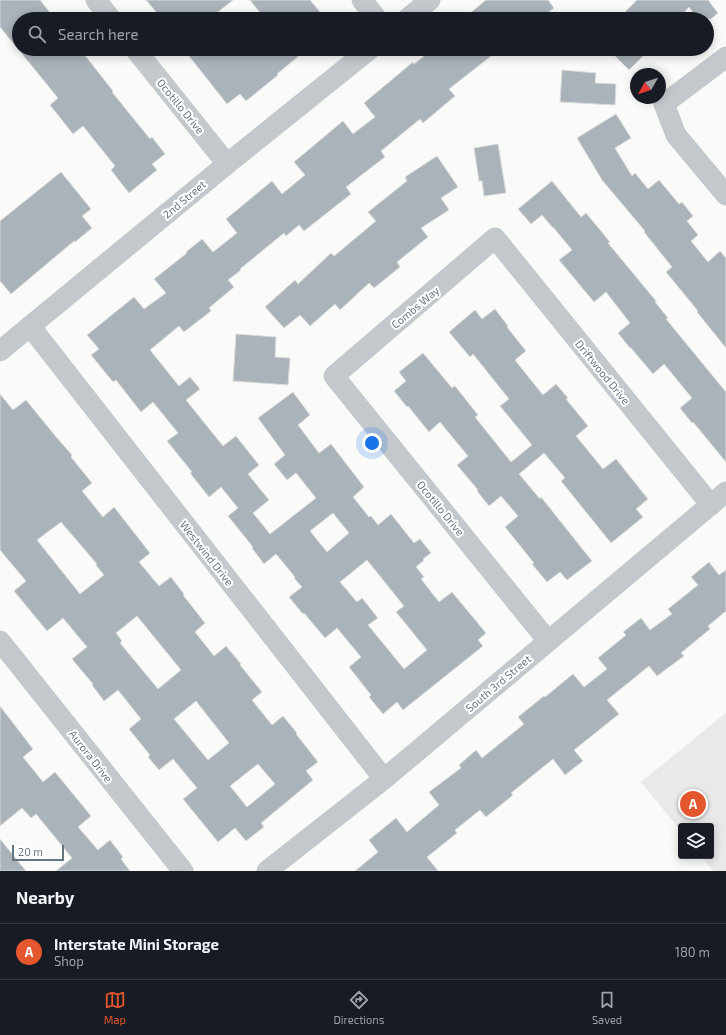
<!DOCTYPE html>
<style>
body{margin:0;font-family:"Exo 2",sans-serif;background:#20242c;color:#f1f3f6}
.controls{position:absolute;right:12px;bottom:12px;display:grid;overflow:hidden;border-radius:4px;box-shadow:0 2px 10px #0003}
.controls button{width:36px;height:36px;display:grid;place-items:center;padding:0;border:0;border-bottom:1px solid #363941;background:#171b24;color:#f1f3f6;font:20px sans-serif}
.compass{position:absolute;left:630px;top:68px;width:36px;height:36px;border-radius:50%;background:#171b24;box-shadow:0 2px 10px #0003;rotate:231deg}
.scale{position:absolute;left:12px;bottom:10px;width:52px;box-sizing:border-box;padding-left:4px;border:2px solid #657683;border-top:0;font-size:11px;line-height:14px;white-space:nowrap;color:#657683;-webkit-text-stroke:3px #fff;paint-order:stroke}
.you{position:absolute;left:372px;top:443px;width:14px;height:14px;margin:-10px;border:3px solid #fff;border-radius:50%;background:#1a73e8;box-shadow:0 0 0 6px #1a73e833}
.badge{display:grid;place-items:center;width:26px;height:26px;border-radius:50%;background:#e4572e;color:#fff;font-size:13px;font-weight:700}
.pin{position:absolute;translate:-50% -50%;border:2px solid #fff;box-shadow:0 1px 4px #0006}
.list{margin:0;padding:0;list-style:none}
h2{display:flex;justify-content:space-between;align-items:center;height:52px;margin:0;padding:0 16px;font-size:17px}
h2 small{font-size:13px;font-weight:400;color:#9ea1a6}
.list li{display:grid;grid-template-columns:26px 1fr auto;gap:12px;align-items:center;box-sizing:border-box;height:56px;padding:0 16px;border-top:1px solid #363941}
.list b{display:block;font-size:15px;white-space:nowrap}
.list p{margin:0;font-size:13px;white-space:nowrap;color:#9ea1a6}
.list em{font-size:13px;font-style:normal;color:#9ea1a6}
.icon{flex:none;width:22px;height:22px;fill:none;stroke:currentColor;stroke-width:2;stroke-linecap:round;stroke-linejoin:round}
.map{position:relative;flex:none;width:726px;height:871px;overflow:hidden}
.search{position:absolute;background:#171b24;box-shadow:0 2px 10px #0003;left:12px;right:12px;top:12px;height:44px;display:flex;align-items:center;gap:10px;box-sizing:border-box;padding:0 14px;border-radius:22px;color:#9ea1a6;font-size:15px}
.sheet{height:108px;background:#171b24}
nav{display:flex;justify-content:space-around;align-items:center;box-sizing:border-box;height:56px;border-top:1px solid #363941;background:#171b24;font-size:11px;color:#9ea1a6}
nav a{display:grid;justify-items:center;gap:2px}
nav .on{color:#e4572e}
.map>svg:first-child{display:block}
</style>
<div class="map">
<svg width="726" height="871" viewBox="0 0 726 871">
<rect width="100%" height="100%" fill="#fafaf8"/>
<polygon fill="#e8e9e9" points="726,713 726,871 713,871 701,856 711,856 711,826 681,826 681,831 641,782"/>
<g fill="#aab3b9" stroke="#dcdcda" fill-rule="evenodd">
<polygon points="0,0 40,0 55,19 19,19 19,49 80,49 113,91 112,92 150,139 152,137 165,154 152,164 157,170 129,193 111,170 115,166 83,126 73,134 50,105 58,98 0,27"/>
<polygon points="146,0 233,0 209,19 162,19"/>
<polygon points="250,0 310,0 326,19 265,19"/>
<polygon points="486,0 548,0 554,8 540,19 463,19"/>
<polygon points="637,0 708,0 718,13 711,19 698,19 689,7 678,19 618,19"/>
<polygon points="197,49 307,49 277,74 278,75 246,101 240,94 227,104 189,56"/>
<path d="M 433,49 L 500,49 L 449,89 L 455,96 L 423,123 L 420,119 L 381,151 L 385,157 L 346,187 L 351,194 L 304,231 L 299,225 L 286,236 L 284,233 L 240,269 L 241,270 L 228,280 L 234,287 L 209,308 L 211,311 L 184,332 L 179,326 L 150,350 L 179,386 L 190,377 L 200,389 L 186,400 L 223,446 L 236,436 L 259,465 L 248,474 L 269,500 L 253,513 L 270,534 L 316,498 L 296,473 L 287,480 L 274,464 L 285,455 L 258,418 L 293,392 L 310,415 L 298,425 L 319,453 L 331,444 L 364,487 L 353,497 L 369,517 L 371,516 L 378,525 L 391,514 L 414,543 L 420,539 L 431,553 L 423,559 L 424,560 L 416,567 L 424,577 L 421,579 L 439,602 L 452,592 L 486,633 L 478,640 L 483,646 L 403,710 L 397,702 L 383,714 L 369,697 L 371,695 L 349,667 L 361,657 L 337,628 L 325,638 L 304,613 L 303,614 L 289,597 L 302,587 L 294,578 L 295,577 L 276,554 L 264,564 L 252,548 L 253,547 L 228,516 L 238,508 L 221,487 L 209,497 L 190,473 L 192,472 L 167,441 L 178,433 L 153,402 L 141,412 L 116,380 L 113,382 L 91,355 L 99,349 L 87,335 L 134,297 L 144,309 L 166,293 L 154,279 L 187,253 L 186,252 L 202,239 L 213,252 L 237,233 L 226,219 L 272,181 L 282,194 L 305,175 L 294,162 L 343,121 L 353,134 L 375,117 L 364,103 L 413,62 L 414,64 ZM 333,513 L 349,533 L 327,552 L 310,531 ZM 367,560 L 404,606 L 396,612 L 427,650 L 404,669 L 368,625 L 378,618 L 362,598 L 357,602 L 340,582 Z"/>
<polygon points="608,49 650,49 629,70"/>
<polygon points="562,70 596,73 595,83 616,84 615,105 560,102"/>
<polygon points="616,114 631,138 615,148 632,176 635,173 648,189 659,180 679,204 682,202 693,216 687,221 698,235 691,241 708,262 720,251 726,258 726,348 697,312 698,311 666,272 672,267 644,232 645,231 602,180 577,138"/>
<polygon points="498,144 506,193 484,196 482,181 479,181 474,148"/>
<polygon points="437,156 458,187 441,198 449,210 421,228 428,237 397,262 400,267 374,288 369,283 340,310 335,304 310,326 300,315 284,328 265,307 295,280 298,284 331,253 334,256 376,221 368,212 407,181 405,177"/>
<polygon points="61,172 91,209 82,216 92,228 75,242 74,241 11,294 0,281 0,221"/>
<polygon points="552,181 581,217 586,213 610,242 608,243 656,301 655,302 668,318 666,319 726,392 726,462 693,422 692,423 680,408 692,398 664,364 653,374 631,348 630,348 618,333 630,323 606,292 594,302 559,260 572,250 553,227 553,228 542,215 531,224 518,209"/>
<polygon points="495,309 508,326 507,327 526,351 515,360 526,374 543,395 556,384 568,398 566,399 588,426 576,436 603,469 616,459 648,499 636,509 643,517 611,543 561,481 565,478 544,453 519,474 540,499 541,497 592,561 567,580 560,572 547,582 532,564 534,563 505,527 518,516 501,496 489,506 477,491 478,490 457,465 468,456 440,422 429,432 408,406 407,407 394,391 406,381 399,372 423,353 452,388 455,386 478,415 475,417 511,462 532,445 500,406 509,399 473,354 470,357 449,332 475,310 482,319"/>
<polygon points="236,334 276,337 275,357 290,358 288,385 233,381"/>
<path d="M 0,394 L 13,410 L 26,400 L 57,438 L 72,455 L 71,457 L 92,483 L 82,491 L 103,517 L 114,507 L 150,553 L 139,562 L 159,586 L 171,577 L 184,594 L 183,595 L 205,623 L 195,632 L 214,656 L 226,646 L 241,664 L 240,665 L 262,692 L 252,700 L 272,725 L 283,716 L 297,733 L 296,734 L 318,762 L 306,771 L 313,780 L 261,823 L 264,827 L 246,841 L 235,828 L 218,842 L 183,799 L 197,788 L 173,759 L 159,770 L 148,757 L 150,755 L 129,729 L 141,719 L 118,690 L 104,701 L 92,685 L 93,684 L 72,659 L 87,647 L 63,618 L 47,631 L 14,591 L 26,581 L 0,550 ZM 61,522 L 97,564 L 96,565 L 104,575 L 80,594 L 37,540 ZM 137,616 L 181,670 L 158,689 L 120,643 L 122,641 L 116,633 ZM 196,701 L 229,743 L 208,760 L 174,719 ZM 258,764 L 275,784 L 247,807 L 230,786 Z"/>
<polygon points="709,562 719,575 726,570 726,611 708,626 710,629 681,653 684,656 657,676 649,666 607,700 619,714 574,750 583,761 565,775 553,759 511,793 513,795 486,817 480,810 455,830 457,833 427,857 438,871 355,871 378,852 369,840 396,818 407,832 439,805 429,792 461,768 459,765 476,750 482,758 524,724 518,717 544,696 545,697 573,674 584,687 607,669 598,658 626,635 623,632 641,618 650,630 672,614 668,609 698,585 691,577"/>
<polygon points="0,706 33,749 23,757 43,782 55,772 91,816 78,827 98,850 110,840 123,857 121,859 130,871 56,871 72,858 36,814 31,818 22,808 0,826"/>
<polygon points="0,839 26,871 0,871"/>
</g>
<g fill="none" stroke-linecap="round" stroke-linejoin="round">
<g stroke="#c3c8cc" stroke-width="21">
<polyline points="96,0 111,19"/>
<polyline points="362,0 377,19"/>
<polyline points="407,19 430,0"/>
<polyline points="135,49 227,164"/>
<polyline points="726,57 664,104 676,135 726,195"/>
<polyline points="30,326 384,779"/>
<polyline points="0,351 227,164 370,49"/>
<polyline points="0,641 183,871"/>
<polyline points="548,641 334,376 495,238 711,505"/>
<polyline points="267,871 384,779 726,492"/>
</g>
</g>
<g text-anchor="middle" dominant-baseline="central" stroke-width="4" stroke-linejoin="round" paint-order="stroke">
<g font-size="11" fill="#657683" stroke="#fff">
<text transform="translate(181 106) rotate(51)">Ocotillo Drive</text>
<text transform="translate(184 199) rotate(-40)">2nd Street</text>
<text transform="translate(415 307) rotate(-40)">Combs Way</text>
<text transform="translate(603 372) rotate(51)">Driftwood Drive</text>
<text transform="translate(441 508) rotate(51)">Ocotillo Drive</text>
<text transform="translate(207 553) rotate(52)">Westwind Drive</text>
<text transform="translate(498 683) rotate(-40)">South 3rd Street</text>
<text transform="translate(91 756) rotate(52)">Aurora Drive</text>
</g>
</g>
</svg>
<div class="controls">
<button><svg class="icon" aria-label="layers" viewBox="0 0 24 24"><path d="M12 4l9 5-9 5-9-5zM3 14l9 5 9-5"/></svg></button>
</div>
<svg class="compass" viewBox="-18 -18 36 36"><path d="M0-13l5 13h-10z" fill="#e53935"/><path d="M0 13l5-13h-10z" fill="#9ea1a6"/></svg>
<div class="scale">20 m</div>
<div class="you"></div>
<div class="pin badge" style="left:693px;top:804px">A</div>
<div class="search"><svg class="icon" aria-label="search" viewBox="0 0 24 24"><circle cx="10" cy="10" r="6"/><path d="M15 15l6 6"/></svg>Search here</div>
</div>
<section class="sheet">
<h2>Nearby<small></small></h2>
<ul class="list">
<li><span class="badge">A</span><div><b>Interstate Mini Storage</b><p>Shop</p></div><em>180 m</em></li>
</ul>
</section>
<nav>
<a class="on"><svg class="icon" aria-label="map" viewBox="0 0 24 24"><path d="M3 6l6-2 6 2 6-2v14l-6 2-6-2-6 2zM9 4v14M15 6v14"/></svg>Map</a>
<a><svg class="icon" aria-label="directions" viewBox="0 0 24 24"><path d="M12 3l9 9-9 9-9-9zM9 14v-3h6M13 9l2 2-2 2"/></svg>Directions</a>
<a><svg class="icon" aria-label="saved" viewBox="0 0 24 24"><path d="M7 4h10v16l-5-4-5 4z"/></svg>Saved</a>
</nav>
